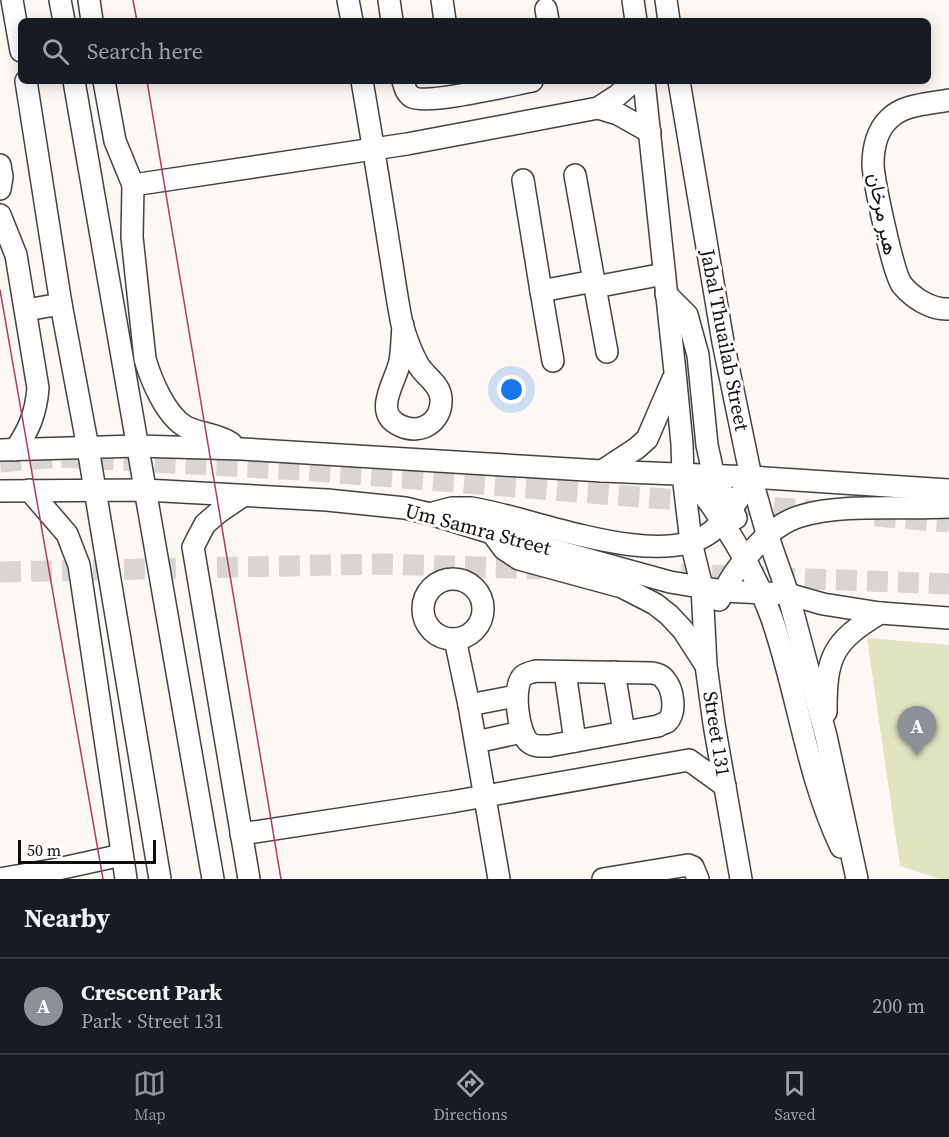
<!DOCTYPE html>
<meta charset="utf-8">
<style>
body{margin:0;font-family:"Source Serif 4",Vazirmatn,serif;background:#20242c;color:#f1f3f6}
.scale{position:absolute;left:18px;bottom:15px;width:138px;box-sizing:border-box;padding-left:6px;border:3px solid #0f0f0f;border-top:0;font-size:16px;line-height:21px;white-space:nowrap;color:#0f0f0f;-webkit-text-stroke:4px #fff;paint-order:stroke}
.you{position:absolute;left:512px;top:390px;width:21px;height:21px;margin:-15px;border:4px solid #fff;border-radius:50%;background:#1a73e8;box-shadow:0 0 0 9px #1a73e833}
.badge{display:grid;place-items:center;width:39px;height:39px;border-radius:50%;background:#8c9099;color:#fff;font-size:20px;font-weight:700}
.pin{position:absolute;translate:-50% -50px;filter:drop-shadow(0 2px 3px #0008)}
.pin::after{content:'';position:absolute;top:32px;width:21px;height:18px;background:inherit;clip-path:polygon(0 0,100% 0,50% 100%)}
.list{margin:0;padding:0;list-style:none}
h2{display:flex;justify-content:space-between;align-items:center;height:78px;margin:0;padding:0 24px;font-size:26px}
h2 small{font-size:20px;font-weight:400;color:#9ea1a6}
.list li{display:grid;grid-template-columns:39px 1fr auto;gap:18px;align-items:center;box-sizing:border-box;height:96px;padding:0 24px;border-top:2px solid #363941}
.list b{display:block;font-size:22px;white-space:nowrap}
.list p{margin:0;font-size:20px;white-space:nowrap;color:#9ea1a6}
.list em{font-size:20px;font-style:normal;color:#9ea1a6}
.icon{flex:none;width:33px;height:33px;fill:none;stroke:currentColor;stroke-width:2;stroke-linecap:round;stroke-linejoin:round}
.map{position:relative;flex:none;width:949px;height:879px;overflow:hidden}
.search{position:absolute;background:#171b24;box-shadow:0 3px 15px #0003;left:18px;right:18px;top:18px;height:66px;display:flex;align-items:center;gap:15px;box-sizing:border-box;padding:0 21px;border-radius:9px;color:#9ea1a6;font-size:22px}
.sheet{height:174px;background:#171b24}
nav{display:flex;justify-content:space-around;align-items:center;box-sizing:border-box;height:84px;border-top:2px solid #363941;background:#171b24;font-size:16px;color:#9ea1a6}
nav a{display:grid;justify-items:center;gap:3px}
nav .on{color:#8c9099}
.map>svg:first-child{display:block}
</style>
<div class="map">
<svg width="949" height="879" viewBox="0 0 949 879">
<rect width="100%" height="100%" fill="#fdf8f3"/>
<polygon fill="#e0e5c0" points="867,638 949,645 949,879 940,879 900,866"/>
<g fill="none" stroke-linecap="round" stroke-linejoin="round">
<g stroke="#d9d5d1" stroke-width="21" stroke-dasharray="21 10" stroke-linecap="butt">
<polyline points="0,462 61,457 303,470 703,502"/>
<polyline points="743,505 817,511"/>
<polyline points="875,516 949,522"/>
<polyline points="0,572 382,564 542,569"/>
<polyline points="681,574 949,584"/>
</g>
<defs>
<g id="minor">
<polyline points="12,0 21,51"/>
<polyline points="60,0 64,21"/>
<polyline points="89,0 92,21"/>
<polyline points="348,0 352,21"/>
<polyline points="389,0 392,21"/>
<polyline points="442,0 445,21"/>
<polyline points="633,0 636,21"/>
<polyline points="666,0 669,21"/>
<polyline points="546,9 548,21"/>
<polyline points="26,81 61,304 88,448 160,879"/>
<polyline points="74,81 213,879"/>
<path d="M 104,81 L 115,141 L 133,185 L 132,237 L 145,359 C 151,380 166,416 186,427 C 201,434 217,434 231,443"/>
<path d="M 362,81 C 372,138 381,195 390,252 C 394,276 397,300 402,324 C 406,338 412,354 419,366 C 426,377 441,385 441,399 C 442,422 421,435 401,426 C 371,413 396,382 400,361 C 402,350 402,337 403,325"/>
<path d="M 403,81 C 405,88 406,93 412,97 C 427,105 511,85 532,81"/>
<polyline points="644,81 675,372 682,444 683,475 691,542 702,587 706,665 714,724 741,879"/>
<polyline points="679,81 723,342 751,477 768,537 788,594 826,736 857,879"/>
<path d="M 949,100 C 930,104 903,104 889,119 C 877,130 873,149 873,165 C 874,182 893,273 902,285 C 913,298 931,310 949,309"/>
<polyline points="598,108 618,114 650,132"/>
<polyline points="0,165 2,177 0,189"/>
<polyline points="575,175 595,287 664,274"/>
<polyline points="523,180 541,291 594,281"/>
<polyline points="133,185 407,144 598,108 618,95 634,81"/>
<path d="M 0,215 L 16,255 L 38,388 C 36,413 29,430 15,450"/>
<polyline points="595,287 607,352"/>
<polyline points="541,291 553,361"/>
<polyline points="666,294 687,315 698,355 707,445 714,477 736,518"/>
<polyline points="26,310 61,304"/>
<polyline points="0,450 137,446 242,449 602,471 751,477 949,490"/>
<polyline points="602,471 637,448 647,439 673,379"/>
<path d="M 683,475 C 707,495 712,506 728,531 C 745,558 760,586 771,616 C 798,692 806,774 841,847"/>
<polyline points="29,490 67,534 79,565 126,879"/>
<polyline points="0,491 145,490 327,500 405,508 430,514 492,533 670,582 723,591 788,594 823,604 880,613 949,618"/>
<polyline points="241,497 219,512 205,524 193,547 249,879"/>
<path d="M 433,513 L 452,508 L 471,508 C 532,517 659,572 711,532 C 729,518 739,497 751,477"/>
<polyline points="492,533 504,549 519,559 622,587 655,604 669,615 683,630 705,664"/>
<circle cx="453" cy="609" r="30"/>
<path d="M 719,600 C 734,569 766,526 801,516 C 845,503 902,510 949,507"/>
<polyline points="455,639 469,705 499,879"/>
<path d="M 536,671 L 652,673 C 657,674 662,675 665,680 C 673,689 677,712 667,722 C 667,722 659,725 658,726 L 549,746 C 543,746 535,747 530,743 C 518,735 512,687 523,676 C 527,673 532,672 536,671 Z"/>
<polyline points="565,672 575,741"/>
<polyline points="614,672 624,732"/>
<polyline points="469,705 516,696"/>
<path d="M 826,712 C 826,657 832,642 880,613"/>
<polyline points="476,742 522,732"/>
<polyline points="241,834 451,802 689,760 725,786"/>
<polyline points="0,879 58,869 122,855"/>
<polyline points="603,879 688,865 693,867 698,879"/>
</g>
</defs>
<use href="#minor" stroke="#424242" stroke-width="24"/>
<use href="#minor" stroke="#fff" stroke-width="21"/>
<g stroke="#af3869" stroke-width="1.5">
<polyline points="133,0 137,21"/>
<polyline points="147,81 281,879"/>
<polyline points="0,290 103,879"/>
</g>
</g>
<g text-anchor="middle" dominant-baseline="central" stroke-width="6" stroke-linejoin="round" paint-order="stroke">
<g font-size="20" fill="#0f0f0f" stroke="#fff">
<text transform="translate(883 214) rotate(79)">هير مرخان</text>
<text transform="translate(725 340) rotate(79)">Jabal Thuailab Street</text>
<text transform="translate(478 529) rotate(15)">Um Samra Street</text>
<text transform="translate(717 734) rotate(81)">Street 131</text>
</g>
</g>
</svg>
<div class="scale">50 m</div>
<div class="you"></div>
<div class="pin badge" style="left:917px;top:756px">A</div>
<div class="search"><svg class="icon" aria-label="search" viewBox="0 0 24 24"><circle cx="10" cy="10" r="6"/><path d="M15 15l6 6"/></svg>Search here</div>
</div>
<section class="sheet">
<h2>Nearby<small></small></h2>
<ul class="list">
<li><span class="badge">A</span><div><b>Crescent Park</b><p>Park · Street 131</p></div><em>200 m</em></li>
</ul>
</section>
<nav>
<a class="on"><svg class="icon" aria-label="map" viewBox="0 0 24 24"><path d="M3 6l6-2 6 2 6-2v14l-6 2-6-2-6 2zM9 4v14M15 6v14"/></svg>Map</a>
<a><svg class="icon" aria-label="directions" viewBox="0 0 24 24"><path d="M12 3l9 9-9 9-9-9zM9 14v-3h6M13 9l2 2-2 2"/></svg>Directions</a>
<a><svg class="icon" aria-label="saved" viewBox="0 0 24 24"><path d="M7 4h10v16l-5-4-5 4z"/></svg>Saved</a>
</nav>
